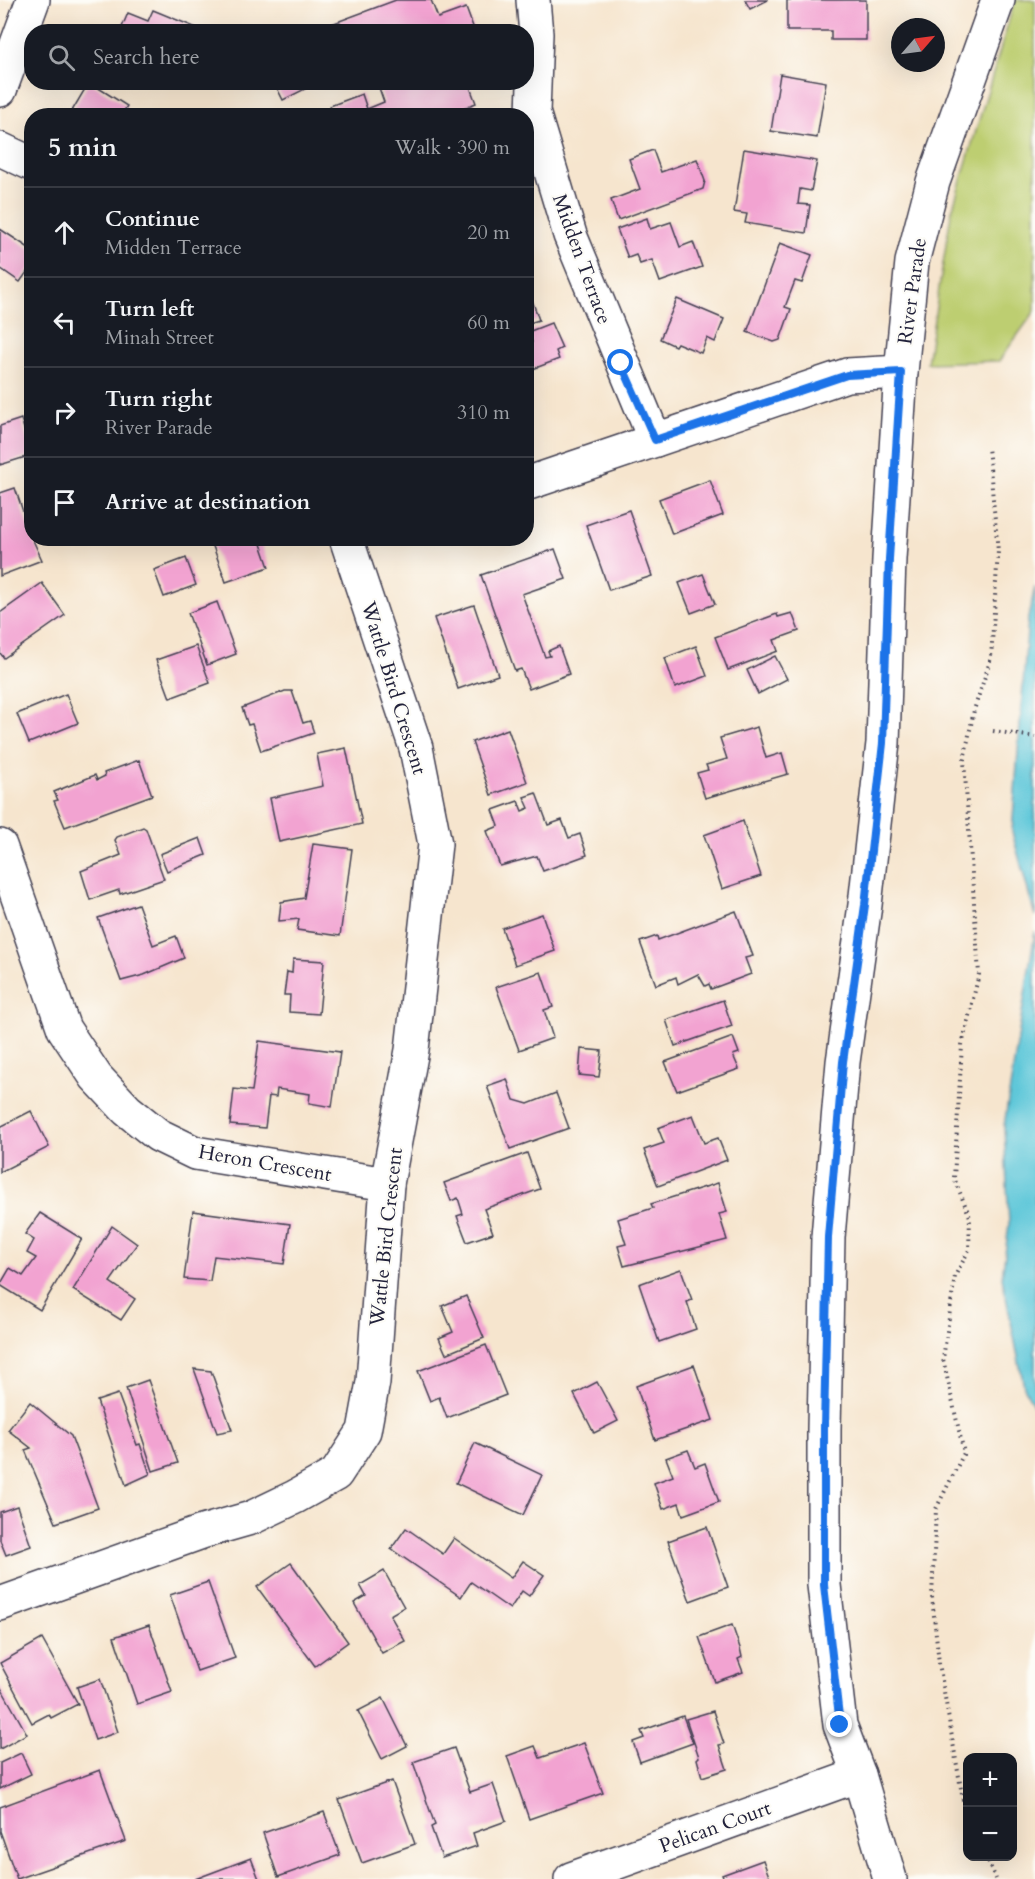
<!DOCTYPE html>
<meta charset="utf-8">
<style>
body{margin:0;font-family:Cardo,serif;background:#242831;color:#f1f3f6}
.controls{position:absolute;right:18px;bottom:18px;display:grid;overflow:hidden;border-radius:12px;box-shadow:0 6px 24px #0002}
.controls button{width:54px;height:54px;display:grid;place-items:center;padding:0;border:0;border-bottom:2px solid #363941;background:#171b24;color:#f1f3f6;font:30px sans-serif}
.compass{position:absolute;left:891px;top:18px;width:54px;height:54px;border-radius:50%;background:#171b24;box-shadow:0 6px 24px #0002;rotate:62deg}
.stop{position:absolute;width:18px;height:18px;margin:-14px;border:4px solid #1a73e8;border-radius:50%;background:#fff}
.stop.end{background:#1a73e8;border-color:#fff;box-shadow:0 2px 6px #0008}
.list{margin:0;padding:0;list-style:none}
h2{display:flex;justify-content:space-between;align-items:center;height:78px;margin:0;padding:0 24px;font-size:26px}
h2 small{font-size:20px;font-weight:400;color:#9ea1a6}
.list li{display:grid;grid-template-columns:39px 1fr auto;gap:18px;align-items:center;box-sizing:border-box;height:90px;padding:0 24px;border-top:2px solid #363941}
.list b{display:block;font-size:22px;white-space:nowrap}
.list p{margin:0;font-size:20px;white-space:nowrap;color:#9ea1a6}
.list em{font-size:20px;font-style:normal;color:#9ea1a6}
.icon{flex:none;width:33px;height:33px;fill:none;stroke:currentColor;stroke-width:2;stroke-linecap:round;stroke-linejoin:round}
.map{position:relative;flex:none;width:1035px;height:1879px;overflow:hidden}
.search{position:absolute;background:#171b24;box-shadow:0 6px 24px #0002;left:24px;top:24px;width:510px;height:66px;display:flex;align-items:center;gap:15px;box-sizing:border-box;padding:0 21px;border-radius:24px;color:#9ea1a6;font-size:22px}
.panel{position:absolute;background:#171b24;box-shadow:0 6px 24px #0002;left:24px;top:108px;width:510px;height:438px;border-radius:24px}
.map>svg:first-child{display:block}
</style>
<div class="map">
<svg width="1035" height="1879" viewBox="0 0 1035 1879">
<rect width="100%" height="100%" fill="#fdfcf7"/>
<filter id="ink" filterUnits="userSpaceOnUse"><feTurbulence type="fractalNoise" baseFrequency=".0167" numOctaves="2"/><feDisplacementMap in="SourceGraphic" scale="12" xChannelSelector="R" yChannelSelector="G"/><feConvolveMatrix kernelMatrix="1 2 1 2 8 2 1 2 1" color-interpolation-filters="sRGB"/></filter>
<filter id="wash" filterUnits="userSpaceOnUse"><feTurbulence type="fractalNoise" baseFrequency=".008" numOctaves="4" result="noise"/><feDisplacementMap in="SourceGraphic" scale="24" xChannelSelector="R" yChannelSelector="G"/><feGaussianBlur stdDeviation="1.35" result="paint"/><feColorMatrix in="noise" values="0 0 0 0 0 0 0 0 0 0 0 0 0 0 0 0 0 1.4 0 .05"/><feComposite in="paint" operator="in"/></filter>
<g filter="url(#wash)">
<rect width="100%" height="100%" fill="#f6e5ce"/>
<polygon fill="#bdce71" stroke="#707856" stroke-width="1.5" points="1015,0 1035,0 1035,311 999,361 927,363 951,214"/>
<g fill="#5ec7d9" stroke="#40748a" stroke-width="1.5">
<polygon points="1035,587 1035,916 1012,832 1028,618"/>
<polygon points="1035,931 1035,1408 1024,1387 1002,1277 1009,1224 1004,1126"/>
</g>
<g id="blocks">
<g fill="#f2a3d1">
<polygon points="396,0 431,0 438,18 466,8 475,32 310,32"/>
<polygon points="745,0 768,0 750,9"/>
<polygon points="787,0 866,0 866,40 831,40 831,31 787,31"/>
<polygon points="153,10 204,31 204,32 120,32 128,13 148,21"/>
<polygon points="780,74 826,82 817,138 771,131"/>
<polygon points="89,82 127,106 121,116 69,116"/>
<polygon points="274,82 307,82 309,87 283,100"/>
<polygon points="377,82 468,82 476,103 442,116 334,116 330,106 362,94 367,109 384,102"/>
<polygon points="744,149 817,161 811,191 800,189 798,204 810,205 806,233 745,223 747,214 734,212"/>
<polygon points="653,150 661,172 697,159 705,181 703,189 618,220 611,200 640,189 629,159"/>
<polygon points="647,218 650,229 671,222 680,247 693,242 702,267 660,282 652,260 640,264 636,255 628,258 617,229"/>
<polygon points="0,229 32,250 32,265 20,282 0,268"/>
<polygon points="780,243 812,255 802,283 795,281 785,307 791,309 780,340 774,342 747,332"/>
<polygon points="531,297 539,320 526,324 526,298"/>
<polygon points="677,299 724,319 715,342 707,338 701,353 677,343 675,346 660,339"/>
<polygon points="551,323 562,348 556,351 559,359 533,369 532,366 526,369 526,344 532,342 528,332"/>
<polygon points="21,419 32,455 0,465 0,426"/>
<polygon points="710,480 723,515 672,534 659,499"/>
<polygon points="15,488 32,538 42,560 0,576 0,493"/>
<polygon points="629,510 652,576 609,590 586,525"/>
<polygon points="210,538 259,538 269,567 226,582"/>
<polygon points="555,549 566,579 522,594 545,657 550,656 548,651 559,646 569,674 529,689 521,669 515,671 481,575"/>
<polygon points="186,558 196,585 164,597 154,570"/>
<polygon points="703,574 715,604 691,613 679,583"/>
<polygon points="42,583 65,615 4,658 0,653 0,613"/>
<polygon points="217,602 236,654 207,665 188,613"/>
<polygon points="474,605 498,675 458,689 434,618"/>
<polygon points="792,613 799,631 774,640 778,651 728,670 715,637 777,614 778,617"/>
<polygon points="196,646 210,683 170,698 156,660"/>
<polygon points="696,646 707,676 675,688 665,658"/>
<polygon points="775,656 787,679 758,694 747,670"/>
<polygon points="285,691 292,691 303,723 310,721 314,733 261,751 252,724 248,725 242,708"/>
<polygon points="66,694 78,723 29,743 17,714"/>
<polygon points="757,727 766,758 782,753 788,774 705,798 697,773 708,770 706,765 727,759 720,738"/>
<polygon points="508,729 527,782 491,795 472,742"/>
<polygon points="346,748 362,824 279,842 270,798 323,786 317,754"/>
<polygon points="139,760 152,795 65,827 54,801 58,800 54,792 95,775 97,780 105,776 104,773"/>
<polygon points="536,793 548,825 562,820 569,838 580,834 587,855 543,871 537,856 500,866 487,831 499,826 493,810 518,801 522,811 529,808 524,797"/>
<polygon points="743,821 761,876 722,889 704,835"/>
<polygon points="143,827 146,829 164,879 120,894 119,890 90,900 81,871 121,855 115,840 117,837"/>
<polygon points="200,838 206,855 167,871 160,854"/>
<polygon points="313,844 352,849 340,936 297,930 299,919 279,921 281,902 304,898"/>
<polygon points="138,904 153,945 176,936 184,958 144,975 121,981 98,918"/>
<polygon points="736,911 753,956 745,958 751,974 711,989 709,984 705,986 698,974 678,984 676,977 656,985 640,942 657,936 658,940"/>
<polygon points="542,914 555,951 515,965 502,928"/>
<polygon points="293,959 324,961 319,1014 289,1012 290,995 284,995 287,972 292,973"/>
<polygon points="541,972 553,1007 544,1010 553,1038 519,1050 496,987"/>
<polygon points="723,1000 732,1026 675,1046 666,1020"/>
<polygon points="733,1037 739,1053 733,1055 739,1069 677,1091 665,1062"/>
<polygon points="259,1041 340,1052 332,1107 309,1103 310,1094 277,1089 276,1097 269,1096 265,1128 230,1125 234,1089 252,1091"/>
<polygon points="581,1049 602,1051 599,1077 579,1075"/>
<polygon points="507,1079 514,1100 528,1104 556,1093 569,1128 510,1149 487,1086"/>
<polygon points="31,1111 49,1147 0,1172 0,1127"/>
<polygon points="693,1115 704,1143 718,1138 727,1160 658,1186 644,1150 664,1143 658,1128"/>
<polygon points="527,1153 540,1189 484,1209 493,1233 467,1242 457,1216 463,1214 458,1198 451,1201 444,1183"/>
<polygon points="718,1183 727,1212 719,1214 727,1240 624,1266 618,1246 626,1244 618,1219 653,1208 651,1204"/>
<polygon points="193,1211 290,1224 284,1264 214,1256 210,1281 184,1279"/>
<polygon points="40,1213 82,1239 40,1310 0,1285 10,1268 23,1276 36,1258 27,1253 34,1240 25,1234"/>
<polygon points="112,1226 137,1244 110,1282 135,1299 121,1320 73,1290"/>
<polygon points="681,1269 692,1300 687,1302 696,1329 659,1342 639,1284"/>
<polygon points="466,1296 484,1338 446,1354 439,1338 453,1332 442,1306"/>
<polygon points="486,1345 506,1395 447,1418 439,1397 430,1401 418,1371"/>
<polygon points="694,1365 713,1420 655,1440 636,1386"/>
<polygon points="194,1369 211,1371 232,1430 217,1433"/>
<polygon points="148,1380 178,1463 153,1471 126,1388"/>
<polygon points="597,1382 618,1421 594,1433 574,1394"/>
<polygon points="118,1394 137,1445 140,1444 150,1474 126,1485 97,1401"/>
<polygon points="30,1402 71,1436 98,1508 56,1523 25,1450 31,1448 8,1430"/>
<polygon points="475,1443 542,1475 523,1515 456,1483"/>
<polygon points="688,1450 695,1467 705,1463 719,1502 683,1515 679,1503 663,1509 654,1483 673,1476 666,1458"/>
<polygon points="17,1506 31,1546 6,1555 0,1540 0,1512"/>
<polygon points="707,1527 728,1587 690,1601 668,1541"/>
<polygon points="406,1528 443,1554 454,1538 511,1578 523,1561 544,1575 529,1596 522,1591 510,1609 471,1582 461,1597 391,1549"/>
<polygon points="291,1563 348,1642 315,1666 257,1587"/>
<polygon points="384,1571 404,1607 390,1615 405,1641 382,1653 354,1603 366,1596 360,1585"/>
<polygon points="208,1582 235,1658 197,1671 170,1595"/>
<polygon points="149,1625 172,1692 137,1704 114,1637"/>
<polygon points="732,1625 740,1648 742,1657 738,1659 743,1672 715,1682 699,1637"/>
<polygon points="42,1639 78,1704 51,1718 49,1714 32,1723 0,1663"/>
<polygon points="100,1679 118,1732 95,1740 77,1687"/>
<polygon points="0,1686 27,1734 0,1749"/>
<polygon points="383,1698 407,1746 382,1759 358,1711"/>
<polygon points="713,1711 724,1744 719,1745 727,1769 702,1777 697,1759 699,1757 686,1719"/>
<polygon points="683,1716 693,1743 640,1762 633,1742 644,1738 641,1731"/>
<polygon points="584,1743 603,1793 529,1819 507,1756 535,1746 540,1758"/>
<polygon points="454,1748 470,1792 493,1784 506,1821 473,1833 477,1846 442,1858 431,1827 435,1825 413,1762"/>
<polygon points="21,1753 31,1774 0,1789 0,1763"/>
<polygon points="100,1770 126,1841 17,1879 0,1831 0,1807"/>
<polygon points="392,1781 415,1844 362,1863 339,1800"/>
<polygon points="324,1812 340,1855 278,1877 263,1833"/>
<polygon points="251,1858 259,1879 195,1879"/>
<polygon points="763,1860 770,1879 724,1879 722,1875"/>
</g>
</g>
</g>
<g filter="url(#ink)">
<use href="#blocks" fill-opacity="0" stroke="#423f51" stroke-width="1.5"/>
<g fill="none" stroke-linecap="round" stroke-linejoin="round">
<defs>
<g id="street">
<polyline points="533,0 536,34 533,112 570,235 655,440"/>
<polyline points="0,90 33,0"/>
<polyline points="0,149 32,164"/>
<polyline points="526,484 847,375 901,372"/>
<polyline points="0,846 64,1029 96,1077 127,1110 158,1135 195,1153 387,1184"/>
<polyline points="0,1604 202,1532 251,1518 295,1497 336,1474 364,1431 373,1382 387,1184 412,1050 435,844 416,748 346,538"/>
<polyline points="571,1879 859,1775"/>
<polyline points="890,1879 859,1775 840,1725 824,1585 824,1429 828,1237 843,1062 865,905 883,743 889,559 901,372 912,262 933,182 998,0"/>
</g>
</defs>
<use href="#street" stroke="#423f51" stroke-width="36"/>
<g stroke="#423f51" stroke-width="4" stroke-dasharray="1.5 4.5" stroke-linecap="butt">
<polyline points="993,731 1035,737"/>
<polyline points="968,1811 963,1800 939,1663 932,1597 936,1509 964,1453 943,1359 955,1276 969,1250 970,1217 954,1178 962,1045 979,974 964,760 974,710 991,658 998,551 988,447"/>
<polyline points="986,1856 996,1879"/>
</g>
<use href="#street" stroke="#fff" stroke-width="33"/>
</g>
</g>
<g fill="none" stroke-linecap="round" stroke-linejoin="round" filter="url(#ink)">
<polyline stroke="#1a73e8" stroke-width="8" points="621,363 655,440 847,375 901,372 889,559 883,743 865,905 843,1062 828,1237 824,1429 824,1585 840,1725"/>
</g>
<g text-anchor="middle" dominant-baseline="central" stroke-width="4.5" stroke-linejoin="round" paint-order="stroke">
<g font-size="20" fill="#22223b" stroke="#fdfcf7">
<text transform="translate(582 259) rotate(70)">Midden Terrace</text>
<text transform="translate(912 291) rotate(-82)">River Parade</text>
<text transform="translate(394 688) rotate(73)">Wattle Bird Crescent</text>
<text transform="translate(265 1163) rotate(10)">Heron Crescent</text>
<text transform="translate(386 1237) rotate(-84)">Wattle Bird Crescent</text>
<text transform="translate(715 1827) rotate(-20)">Pelican Court</text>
</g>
</g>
</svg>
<div class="controls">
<button>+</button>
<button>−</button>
</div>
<svg class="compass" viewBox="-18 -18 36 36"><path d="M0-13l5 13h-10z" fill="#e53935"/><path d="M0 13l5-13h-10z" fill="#9ea1a6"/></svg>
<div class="stop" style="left:621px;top:363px"></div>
<div class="stop end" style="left:840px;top:1725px"></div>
<div class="search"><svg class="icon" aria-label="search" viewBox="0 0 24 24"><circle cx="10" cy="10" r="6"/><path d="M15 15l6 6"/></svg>Search here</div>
<section class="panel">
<h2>5 min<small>Walk · 390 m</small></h2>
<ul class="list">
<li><svg class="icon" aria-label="ahead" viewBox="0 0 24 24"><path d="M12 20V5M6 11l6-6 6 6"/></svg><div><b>Continue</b><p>Midden Terrace</p></div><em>20 m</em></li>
<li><svg class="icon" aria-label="left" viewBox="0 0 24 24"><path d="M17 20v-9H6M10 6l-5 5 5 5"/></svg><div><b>Turn left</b><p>Minah Street</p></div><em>60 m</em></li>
<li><svg class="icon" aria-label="right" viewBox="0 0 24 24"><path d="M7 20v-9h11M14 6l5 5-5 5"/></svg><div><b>Turn right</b><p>River Parade</p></div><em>310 m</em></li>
<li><svg class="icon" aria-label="arrive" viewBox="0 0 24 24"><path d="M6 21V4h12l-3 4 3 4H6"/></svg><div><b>Arrive at destination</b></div></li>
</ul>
</section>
</div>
